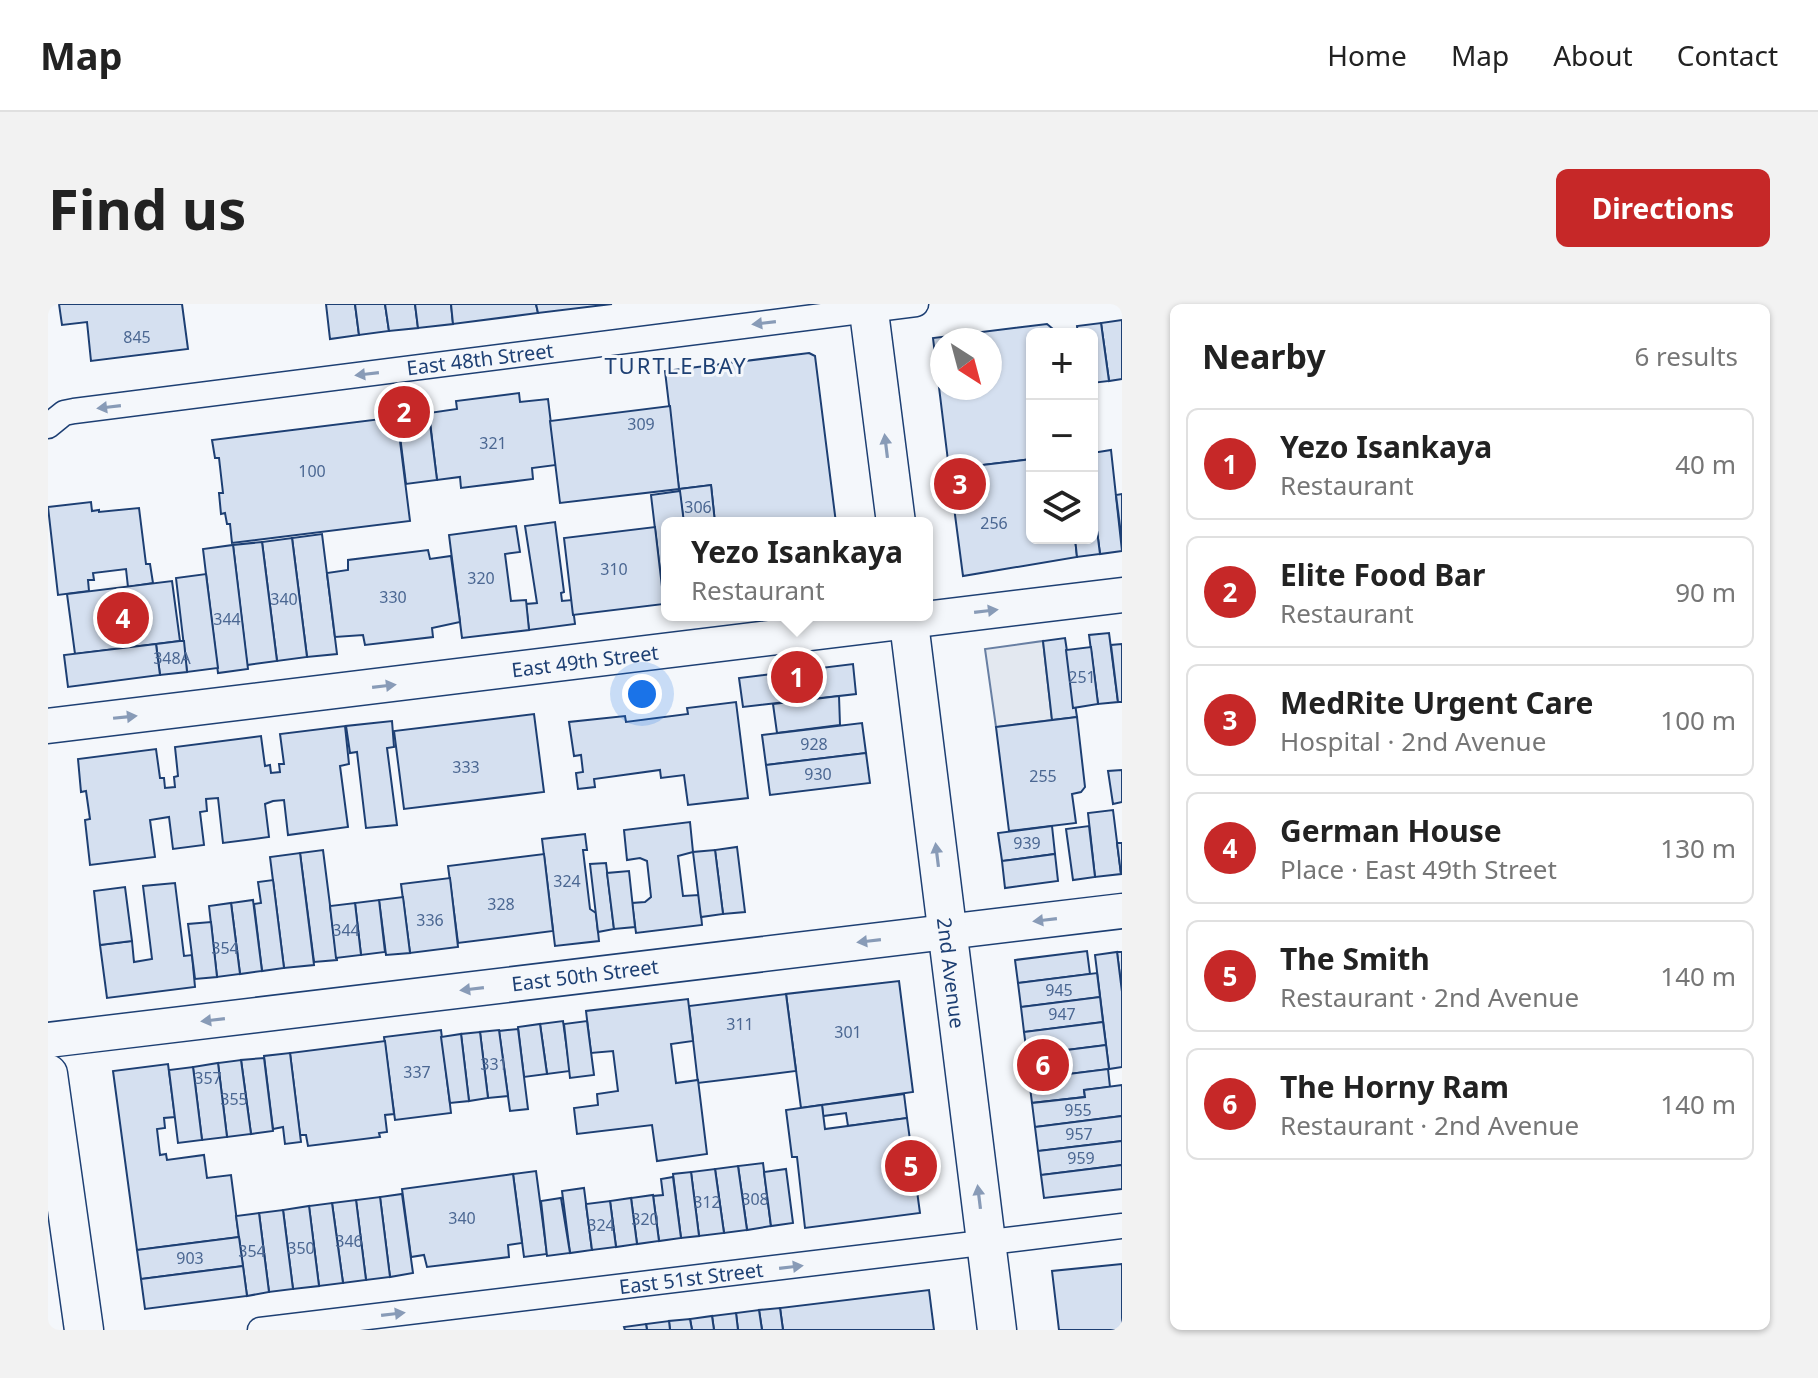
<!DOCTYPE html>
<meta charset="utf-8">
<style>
body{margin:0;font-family:"Noto Sans",sans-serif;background:#f2f2f2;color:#222}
.controls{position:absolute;right:24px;top:24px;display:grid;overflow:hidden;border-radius:12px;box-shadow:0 2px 6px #0004}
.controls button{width:72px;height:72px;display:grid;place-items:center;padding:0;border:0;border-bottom:2px solid #e0e0e0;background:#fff;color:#222;font:40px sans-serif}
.compass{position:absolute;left:882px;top:24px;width:72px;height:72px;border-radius:50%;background:#fff;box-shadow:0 2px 6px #0004;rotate:144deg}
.you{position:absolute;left:594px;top:390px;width:28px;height:28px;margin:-20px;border:6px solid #fff;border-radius:50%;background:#1a73e8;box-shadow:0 0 0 12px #1a73e833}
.badge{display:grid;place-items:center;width:52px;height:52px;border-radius:50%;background:#c62828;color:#fff;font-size:26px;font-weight:700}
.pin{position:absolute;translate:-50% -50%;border:4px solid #fff;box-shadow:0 2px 8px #0006}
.popup{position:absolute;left:613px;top:213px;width:272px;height:104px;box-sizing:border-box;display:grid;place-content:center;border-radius:12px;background:#fff;filter:drop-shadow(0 2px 6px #0005);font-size:26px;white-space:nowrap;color:#767676}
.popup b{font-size:30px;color:#222}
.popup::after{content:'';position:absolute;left:50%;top:100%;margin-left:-16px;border:16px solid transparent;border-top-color:#fff}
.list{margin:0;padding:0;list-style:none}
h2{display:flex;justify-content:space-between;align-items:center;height:104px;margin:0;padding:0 32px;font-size:34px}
h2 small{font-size:26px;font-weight:400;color:#767676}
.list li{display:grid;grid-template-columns:52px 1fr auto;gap:24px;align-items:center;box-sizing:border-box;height:112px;margin:0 16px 16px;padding:0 16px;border:2px solid #e0e0e0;border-radius:12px}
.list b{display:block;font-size:30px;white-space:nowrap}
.list p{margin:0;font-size:26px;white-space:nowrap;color:#767676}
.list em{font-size:26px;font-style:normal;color:#767676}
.icon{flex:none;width:44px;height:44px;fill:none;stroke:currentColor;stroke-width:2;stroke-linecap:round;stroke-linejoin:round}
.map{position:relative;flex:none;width:1074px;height:1026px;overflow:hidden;border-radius:12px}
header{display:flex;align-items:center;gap:48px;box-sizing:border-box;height:112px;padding:0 40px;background:#fff;border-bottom:2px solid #e0e0e0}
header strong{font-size:38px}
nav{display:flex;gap:44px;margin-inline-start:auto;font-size:28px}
.intro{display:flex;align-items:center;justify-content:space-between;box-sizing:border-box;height:192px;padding:0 48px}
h1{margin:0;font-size:56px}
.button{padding:20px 36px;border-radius:12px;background:#c62828;color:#fff;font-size:28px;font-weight:700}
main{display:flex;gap:48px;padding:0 48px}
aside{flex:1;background:#fff;border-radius:12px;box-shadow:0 2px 6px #0004}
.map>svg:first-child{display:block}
</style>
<header>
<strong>Map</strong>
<nav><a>Home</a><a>Map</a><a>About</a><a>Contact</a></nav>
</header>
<div class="intro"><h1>Find us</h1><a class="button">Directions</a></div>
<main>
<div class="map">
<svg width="1074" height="1026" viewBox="0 0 1074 1026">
<rect width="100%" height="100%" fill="#f4f7fb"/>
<polygon fill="#e3e8f0" stroke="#687fa3" stroke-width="2" points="995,337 1004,416 948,423 937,345"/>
<g fill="#d5e0f0" stroke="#1d3f73" stroke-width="2" fill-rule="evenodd">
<polygon points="11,0 134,0 140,45 43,57 39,18 14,21"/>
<polygon points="278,0 307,0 311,31 282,35"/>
<polygon points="307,0 337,0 341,27 311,31"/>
<polygon points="337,0 367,0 370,24 341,27"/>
<polygon points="367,0 403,0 405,20 370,24"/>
<polygon points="403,0 488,0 490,9 405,20"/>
<polygon points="488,0 564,0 490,9"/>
<polygon points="1074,16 1074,75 1061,77 1053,19"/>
<polygon points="1053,19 1061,77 1044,79 1044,30 1030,30 1029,22"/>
<path d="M 999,20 L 1005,25 L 1006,30 L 984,30 L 984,155 L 901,165 L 885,34 ZM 894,36 L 942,36 L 942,84 L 894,84 Z"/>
<polygon points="761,49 767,52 788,219 667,219 663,181 631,185 617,67"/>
<polygon points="471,89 472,98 500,95 508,161 484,164 485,175 413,184 412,173 389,176 381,109 409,105 408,97"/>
<polygon points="379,96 389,176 358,180 348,100"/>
<polygon points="622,102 631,185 512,199 502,117"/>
<polygon points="349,113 362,217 184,239 182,220 179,220 177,209 173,210 171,189 175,189 171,154 167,154 164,136"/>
<polygon points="1063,146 1074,247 1052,250 1044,187 1044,149"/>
<polygon points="984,155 984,234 1027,234 1029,253 915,272 901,165"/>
<polygon points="663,181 667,219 636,219 631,185"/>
<polygon points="632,187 636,219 619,219 617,309 603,191"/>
<polygon points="1044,187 1052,250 1029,253 1027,234 1044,234"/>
<polygon points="1074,190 1074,238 1068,191"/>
<polygon points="43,198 44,207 51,206 51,208 91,204 98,260 102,260 105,279 80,283 78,265 45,269 46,276 40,276 41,287 10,291 0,203"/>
<polygon points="507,218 516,288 513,289 514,297 524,296 527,320 481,326 478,300 489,299 477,222"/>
<polygon points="468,222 472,248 457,250 463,297 478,296 481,326 414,334 401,231"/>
<polygon points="607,223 616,300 525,311 516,234"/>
<polygon points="274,230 289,350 259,353 244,234"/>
<polygon points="244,234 259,353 229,357 214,238"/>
<polygon points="214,238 229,357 199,361 185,241"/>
<polygon points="185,241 200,365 170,369 155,245"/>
<polygon points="380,246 382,255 403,252 412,318 384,324 385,333 317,341 315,331 287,333 279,269 300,266 300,256"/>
<polygon points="158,270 170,364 139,368 128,274"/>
<polygon points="124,277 132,337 27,350 19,290"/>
<polygon points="1061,329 1070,398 1050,400 1041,331"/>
<polygon points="1017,334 1029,413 1004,416 995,337"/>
<polygon points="132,337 136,337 139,368 112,371 108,340"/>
<polygon points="108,340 112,371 20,383 16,351"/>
<polygon points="1074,340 1074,398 1070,398 1063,341"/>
<polygon points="1043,343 1050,400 1025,404 1018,346"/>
<polygon points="805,360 808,390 695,403 691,374"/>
<polygon points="791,392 792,421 729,429 725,400"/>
<polygon points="688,398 700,494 640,501 636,471 613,474 612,466 546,475 547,483 530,485 528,469 535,468 533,451 526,452 521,418 577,412 578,418 640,410 639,404"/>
<polygon points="486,410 496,488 356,505 346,427"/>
<polygon points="1029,413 1037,483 1033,488 1024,490 1028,519 961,527 948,423"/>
<polygon points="344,417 346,443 339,444 349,521 318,524 309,448 302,449 298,422"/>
<polygon points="814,419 818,449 718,461 714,431"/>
<polygon points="297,422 301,460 292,462 300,523 240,531 236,496 225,497 217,500 221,533 175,539 170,494 158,495 159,507 152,508 156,541 125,545 121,513 102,516 107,553 42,561 37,516 42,515 38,487 33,488 30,455 108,445 112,474 116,474 117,484 127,483 126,473 130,472 127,443 213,432 217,462 222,461 223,469 232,468 231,460 236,460 232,430"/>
<polygon points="818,449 822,479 722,491 718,461"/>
<polygon points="1074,466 1074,498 1065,500 1060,467"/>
<polygon points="1065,506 1073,570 1047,573 1040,509"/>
<polygon points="642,518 645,548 630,552 635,592 651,591 654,621 588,629 584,599 597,598 603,593 599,557 592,554 579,556 576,526"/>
<polygon points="1004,522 1007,550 954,557 950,529"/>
<polygon points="1041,522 1047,573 1025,576 1018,525"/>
<polygon points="537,530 539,546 535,546 542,605 548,609 551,637 507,642 494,535"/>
<polygon points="1069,539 1074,539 1074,570 1073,570"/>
<polygon points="689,543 697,608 675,610 667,546"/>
<polygon points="275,546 289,656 266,658 252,549"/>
<polygon points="667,546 675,610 653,613 645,548"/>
<polygon points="252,549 266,661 236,664 222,553"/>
<polygon points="496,550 505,627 410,639 400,562"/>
<polygon points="1007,550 1010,577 957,584 954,557"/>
<polygon points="558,559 566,625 550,628 542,560"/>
<polygon points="581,567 587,623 566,625 559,569"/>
<polygon points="402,574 410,643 362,649 353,580"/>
<polygon points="225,576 236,664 214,667 206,600 213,599 210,578"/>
<polygon points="127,579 136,652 144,651 147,683 59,694 52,641 84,637 86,658 104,655 95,582"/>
<polygon points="77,583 84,637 52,641 46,587"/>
<polygon points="355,593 362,649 338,651 331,596"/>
<polygon points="205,596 214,667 192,670 183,599"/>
<polygon points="331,596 337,648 313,651 307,599"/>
<polygon points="183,599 192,670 169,673 161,602"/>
<polygon points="307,599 313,651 288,654 282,602"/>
<polygon points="163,618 169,673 147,675 140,620"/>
<polygon points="1039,647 1042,670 970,679 967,656"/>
<polygon points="1069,648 1074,648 1074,688"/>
<polygon points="1069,648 1074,688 1074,763 1061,765 1047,651"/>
<polygon points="1049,669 1052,693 973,703 970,679"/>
<polygon points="851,677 865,788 753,804 738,690"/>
<polygon points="738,690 748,767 650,779 641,702"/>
<polygon points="1052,693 1055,718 976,728 973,703"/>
<polygon points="640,695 645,737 623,740 628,779 650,776 659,850 609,857 604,821 529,830 526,804 550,801 549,790 570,787 565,747 543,749 538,707"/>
<polygon points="515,717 522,767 499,770 492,720"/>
<polygon points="539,717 546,771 522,774 516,720"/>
<polygon points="1055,718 1058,741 979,751 976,728"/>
<polygon points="492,720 499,770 476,773 470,723"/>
<polygon points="470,725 480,805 462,807 451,727"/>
<polygon points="393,726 403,809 347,816 336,733"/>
<polygon points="451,726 460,792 440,794 432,728"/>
<polygon points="432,728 440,794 421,797 413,730"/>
<polygon points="413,730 421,797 402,799 393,733"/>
<polygon points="337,737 346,810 337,811 339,828 331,829 332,833 260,842 258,831 252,831 242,749"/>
<polygon points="1058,741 1061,765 981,775 979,751"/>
<polygon points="242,749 253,838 237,840 235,823 225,825 216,752"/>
<polygon points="216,754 225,827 203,830 193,756"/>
<polygon points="193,756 203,830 179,833 170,759"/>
<polygon points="170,759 179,833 154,836 145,763"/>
<polygon points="120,760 127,813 116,814 117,824 109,825 112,851 118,850 119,856 156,851 159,874 183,871 191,933 89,946 65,767"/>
<polygon points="145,763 154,836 130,839 121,766"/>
<polygon points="1060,765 1062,783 1036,786 1037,793 984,799 981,775"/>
<polygon points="1074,781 1074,812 987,823 984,799 1037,793 1036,786"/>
<polygon points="856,790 859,814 800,822 798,809 775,812 774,801"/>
<polygon points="774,801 777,825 859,814 872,909 757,924 749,853 744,853 738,806"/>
<polygon points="1074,812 1074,837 990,847 987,823"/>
<polygon points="1074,837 1074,861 993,871 990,847"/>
<polygon points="715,859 723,922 699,926 690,862"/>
<polygon points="1074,861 1074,885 996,894 993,871"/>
<polygon points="690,862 699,926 676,929 667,865"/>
<polygon points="667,865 676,929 651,932 643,868"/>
<polygon points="738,865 745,919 723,922 716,868"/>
<polygon points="488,867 499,950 476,953 465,870"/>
<polygon points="643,868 651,932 633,934 625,870"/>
<polygon points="465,870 474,939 460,941 461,953 379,963 376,951 363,953 354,885"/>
<polygon points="625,873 633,934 611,937 605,892 615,891 613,875"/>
<polygon points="536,884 544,946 522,949 514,887"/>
<polygon points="354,890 365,969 342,973 332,893"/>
<polygon points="605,891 611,937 589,940 583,894"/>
<polygon points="332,893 342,973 318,976 308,896"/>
<polygon points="513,894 522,949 499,952 493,897"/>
<polygon points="583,894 589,940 568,943 562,897"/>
<polygon points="308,896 318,976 295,979 284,899"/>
<polygon points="562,897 568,943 544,946 538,900"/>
<polygon points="284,899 295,979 271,982 261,902"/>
<polygon points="261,902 271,982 245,985 235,906"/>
<polygon points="235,906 245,985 221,988 211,909"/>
<polygon points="211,909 221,988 199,992 188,912"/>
<polygon points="191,933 195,962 93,975 89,946"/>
<polygon points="1074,960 1074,1026 1011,1026 1004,967"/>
<polygon points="195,962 199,992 97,1005 93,975"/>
<polygon points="881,986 886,1026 735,1026 732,1004"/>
<polygon points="732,1004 735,1026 714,1026 711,1006"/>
<polygon points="711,1006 714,1026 690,1026 688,1009"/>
<polygon points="688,1009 690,1026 666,1026 664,1012"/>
<polygon points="664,1012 666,1026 644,1026 642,1015"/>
<polygon points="642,1015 644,1026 622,1026 621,1017"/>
<polygon points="621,1017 622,1026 599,1026 598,1020"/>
<polygon points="598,1020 599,1026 577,1026 576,1023"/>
</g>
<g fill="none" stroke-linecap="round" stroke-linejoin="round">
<defs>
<g id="street">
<polyline points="0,122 16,109 26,107 868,0"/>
<polyline points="212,1026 1074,922"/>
</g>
<g id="secondary">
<polyline points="0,422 1074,291"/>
<polyline points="0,736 1074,607"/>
</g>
<g id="primary">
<polyline points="820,0 848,219"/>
<polyline points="860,311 949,1026"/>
<polyline points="0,770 36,1026"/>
</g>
</defs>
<use href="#street" stroke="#1d3f73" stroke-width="27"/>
<use href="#secondary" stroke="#1d3f73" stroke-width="37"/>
<use href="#primary" stroke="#1d3f73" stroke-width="41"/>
<use href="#street" stroke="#f4f7fb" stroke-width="24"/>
<use href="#secondary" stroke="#f4f7fb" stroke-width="34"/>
<use href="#primary" stroke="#f4f7fb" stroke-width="38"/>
</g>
<defs><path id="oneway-solid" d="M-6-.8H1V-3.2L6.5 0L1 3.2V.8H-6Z" transform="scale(2)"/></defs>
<g fill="#889bb7">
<use href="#oneway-solid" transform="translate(716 19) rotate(173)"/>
<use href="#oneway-solid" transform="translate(319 70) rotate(173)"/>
<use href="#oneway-solid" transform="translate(61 103) rotate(173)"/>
<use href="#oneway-solid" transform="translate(838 142) rotate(-97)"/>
<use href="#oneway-solid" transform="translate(938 307) rotate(-7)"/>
<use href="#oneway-solid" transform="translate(336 382) rotate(-7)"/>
<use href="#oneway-solid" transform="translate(77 413) rotate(-6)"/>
<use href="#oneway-solid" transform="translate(889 551) rotate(-97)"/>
<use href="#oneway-solid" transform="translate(997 616) rotate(173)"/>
<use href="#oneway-solid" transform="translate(821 637) rotate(173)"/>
<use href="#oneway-solid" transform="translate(424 685) rotate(173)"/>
<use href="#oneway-solid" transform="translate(165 716) rotate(173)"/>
<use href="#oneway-solid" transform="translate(931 893) rotate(-97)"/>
<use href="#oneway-solid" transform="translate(743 963) rotate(-7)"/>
<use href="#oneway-solid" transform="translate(345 1010) rotate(-7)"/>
</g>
<g text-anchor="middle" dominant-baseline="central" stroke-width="6" stroke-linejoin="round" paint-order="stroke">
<g font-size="16" fill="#4b6792">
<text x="89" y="33">845</text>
<text x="593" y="120">309</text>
<text x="445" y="139">321</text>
<text x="264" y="167">100</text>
<text x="650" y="203">306</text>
<text x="946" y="219">256</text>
<text x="566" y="265">310</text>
<text x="433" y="274">320</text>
<text x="345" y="293">330</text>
<text x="236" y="295">340</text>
<text x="179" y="315">344</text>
<text x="124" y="354">348A</text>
<text x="1034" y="373">251</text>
<text x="766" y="440">928</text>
<text x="418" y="463">333</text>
<text x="770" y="470">930</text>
<text x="995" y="472">255</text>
<text x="979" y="539">939</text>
<text x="519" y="577">324</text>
<text x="453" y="600">328</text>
<text x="382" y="616">336</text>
<text x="298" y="626">344</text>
<text x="177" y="644">354</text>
<text x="1011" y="686">945</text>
<text x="1014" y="710">947</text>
<text x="692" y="720">311</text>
<text x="800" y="728">301</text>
<text x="446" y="760">331</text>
<text x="369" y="768">337</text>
<text x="160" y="774">357</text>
<text x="186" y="795">355</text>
<text x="1030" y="806">955</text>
<text x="1031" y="830">957</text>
<text x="1033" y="854">959</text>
<text x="707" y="895">308</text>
<text x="659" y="898">312</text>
<text x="414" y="914">340</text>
<text x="597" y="915">320</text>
<text x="553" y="921">324</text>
<text x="301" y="937">346</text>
<text x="253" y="944">350</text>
<text x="204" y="947">354</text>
<text x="142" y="954">903</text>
</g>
<g font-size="20" fill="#1d3f73" stroke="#f4f7fb">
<text transform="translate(432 55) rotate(-7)">East 48th Street</text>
<text transform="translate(537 357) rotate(-7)">East 49th Street</text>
<text transform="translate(903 669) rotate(83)">2nd Avenue</text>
<text transform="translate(537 671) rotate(-7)">East 50th Street</text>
<text transform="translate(643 974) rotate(-7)">East 51st Street</text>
</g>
<g font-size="22" letter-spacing="2" fill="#1d3f73" stroke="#f4f7fb">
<text x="628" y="61">TURTLE BAY</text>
</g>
</g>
</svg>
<div class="controls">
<button>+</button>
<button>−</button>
<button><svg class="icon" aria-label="layers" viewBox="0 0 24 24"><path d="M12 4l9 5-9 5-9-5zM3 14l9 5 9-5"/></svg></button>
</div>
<svg class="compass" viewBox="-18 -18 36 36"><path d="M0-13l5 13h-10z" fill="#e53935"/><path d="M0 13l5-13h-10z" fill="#767676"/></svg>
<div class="you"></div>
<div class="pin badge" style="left:749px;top:373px">1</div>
<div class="popup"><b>Yezo Isankaya</b>Restaurant</div>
<div class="pin badge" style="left:356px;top:108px">2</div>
<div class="pin badge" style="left:912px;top:180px">3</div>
<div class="pin badge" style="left:75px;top:314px">4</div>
<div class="pin badge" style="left:863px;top:862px">5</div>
<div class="pin badge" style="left:995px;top:761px">6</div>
</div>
<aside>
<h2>Nearby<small>6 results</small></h2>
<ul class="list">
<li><span class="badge">1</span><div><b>Yezo Isankaya</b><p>Restaurant</p></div><em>40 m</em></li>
<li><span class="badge">2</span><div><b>Elite Food Bar</b><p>Restaurant</p></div><em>90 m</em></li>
<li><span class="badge">3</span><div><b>MedRite Urgent Care</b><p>Hospital · 2nd Avenue</p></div><em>100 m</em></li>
<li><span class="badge">4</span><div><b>German House</b><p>Place · East 49th Street</p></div><em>130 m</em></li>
<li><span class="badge">5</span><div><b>The Smith</b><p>Restaurant · 2nd Avenue</p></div><em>140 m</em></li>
<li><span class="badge">6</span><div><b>The Horny Ram</b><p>Restaurant · 2nd Avenue</p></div><em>140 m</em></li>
</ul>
</aside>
</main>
